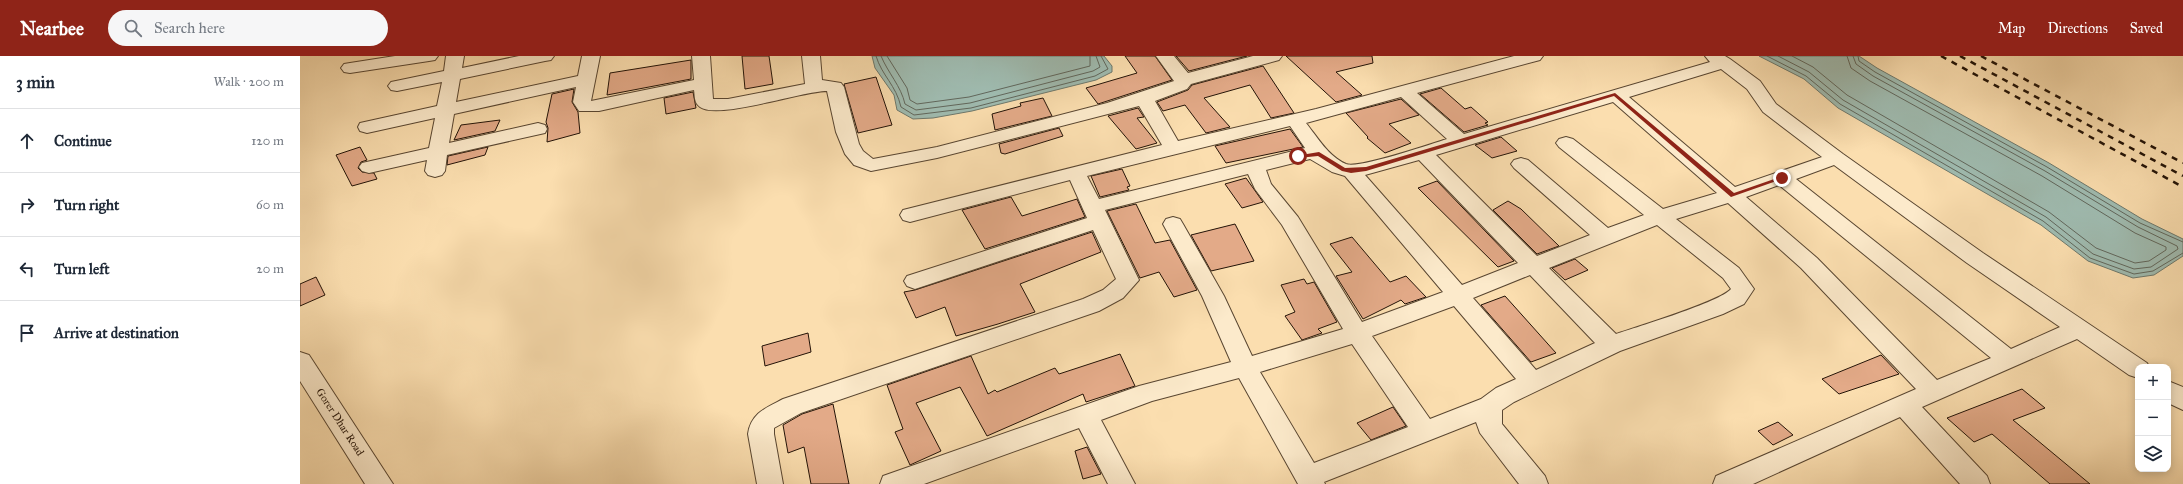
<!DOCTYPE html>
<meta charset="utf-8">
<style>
body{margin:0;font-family:"IM FELL Great Primer",serif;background:#f6f6f7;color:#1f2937}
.controls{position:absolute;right:12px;bottom:12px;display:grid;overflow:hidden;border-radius:8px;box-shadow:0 2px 10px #0003}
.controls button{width:36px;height:36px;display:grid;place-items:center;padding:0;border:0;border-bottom:1px solid #e0e1e3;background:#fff;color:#1f2937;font:20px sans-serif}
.stop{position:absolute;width:12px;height:12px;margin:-9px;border:3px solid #8f2418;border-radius:50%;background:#fff}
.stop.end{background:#8f2418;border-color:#fff;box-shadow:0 1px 4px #0008}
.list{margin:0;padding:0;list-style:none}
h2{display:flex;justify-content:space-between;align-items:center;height:52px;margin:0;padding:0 16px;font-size:17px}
h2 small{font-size:13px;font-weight:400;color:#747a83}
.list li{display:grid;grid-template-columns:26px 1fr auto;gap:12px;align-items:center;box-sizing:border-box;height:64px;padding:0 16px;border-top:1px solid #e0e1e3}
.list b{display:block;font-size:15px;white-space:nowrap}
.list em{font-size:13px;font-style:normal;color:#747a83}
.icon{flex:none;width:22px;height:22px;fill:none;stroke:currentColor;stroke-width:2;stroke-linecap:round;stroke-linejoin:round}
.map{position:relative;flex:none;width:1883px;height:428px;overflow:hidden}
header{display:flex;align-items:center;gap:24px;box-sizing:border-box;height:56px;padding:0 20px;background:#8f2418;color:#fff}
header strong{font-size:19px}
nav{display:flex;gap:22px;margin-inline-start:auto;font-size:14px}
.search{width:280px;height:36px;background:#f6f6f7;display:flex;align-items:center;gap:10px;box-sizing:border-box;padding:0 14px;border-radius:22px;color:#747a83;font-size:15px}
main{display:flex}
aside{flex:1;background:#fff}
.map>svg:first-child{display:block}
</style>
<header>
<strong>Nearbee</strong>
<div class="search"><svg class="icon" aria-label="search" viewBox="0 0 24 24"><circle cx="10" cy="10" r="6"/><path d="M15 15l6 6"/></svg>Search here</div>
<nav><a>Map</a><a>Directions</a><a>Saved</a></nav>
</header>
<main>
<aside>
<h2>3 min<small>Walk · 200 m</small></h2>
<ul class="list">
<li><svg class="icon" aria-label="ahead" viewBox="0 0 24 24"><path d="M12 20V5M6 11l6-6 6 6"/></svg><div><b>Continue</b></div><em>120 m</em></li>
<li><svg class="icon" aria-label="right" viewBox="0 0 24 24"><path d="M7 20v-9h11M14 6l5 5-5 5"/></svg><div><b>Turn right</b></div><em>60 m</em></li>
<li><svg class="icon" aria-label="left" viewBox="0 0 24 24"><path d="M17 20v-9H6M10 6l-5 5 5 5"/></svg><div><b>Turn left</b></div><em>20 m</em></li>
<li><svg class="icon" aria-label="arrive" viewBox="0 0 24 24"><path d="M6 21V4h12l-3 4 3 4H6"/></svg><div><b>Arrive at destination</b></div></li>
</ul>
</aside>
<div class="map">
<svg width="1883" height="428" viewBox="0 0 1883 428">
<rect width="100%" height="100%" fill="#fbdeaf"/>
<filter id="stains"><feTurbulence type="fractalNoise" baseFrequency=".005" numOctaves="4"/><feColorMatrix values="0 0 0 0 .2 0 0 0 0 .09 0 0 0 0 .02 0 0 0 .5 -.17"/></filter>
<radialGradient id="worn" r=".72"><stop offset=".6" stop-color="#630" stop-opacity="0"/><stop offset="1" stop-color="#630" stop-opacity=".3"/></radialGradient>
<g fill="#9fbbb0" stroke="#6d786c">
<polygon points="572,0 804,0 812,10 812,16 796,24 672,55 633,62 613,63 597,54 594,39 575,12"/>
<polygon points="1459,0 1559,0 1577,12 1749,107 1842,163 1883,183 1883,200 1854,219 1833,222 1788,205 1741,169 1538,52 1504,23"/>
</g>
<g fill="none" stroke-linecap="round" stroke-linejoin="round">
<g stroke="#61675c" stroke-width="1">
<path d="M 576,0 C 582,20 596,29 601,51 L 614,59 L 671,52 L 795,20 L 808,13 L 801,0"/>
<path d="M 581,0 C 588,17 601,30 605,48 L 616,54 L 670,47 L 793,15 L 800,11 L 796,0"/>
<polyline points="587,0 607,32 610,44 617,48 669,41 790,10 790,0"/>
<polyline points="1467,0 1506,20 1540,48 1743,165 1790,202 1834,218 1853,215 1883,197"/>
<polyline points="1478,0 1509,16 1543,44 1746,161 1793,198 1834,213 1851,211 1878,193 1877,190 1838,171 1745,115 1573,20 1556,8 1553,0"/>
<polyline points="1492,0 1513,11 1547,39 1749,156 1796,192 1835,207 1849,205 1866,194 1866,191 1835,177 1742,120 1570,25 1551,12 1547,0"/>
<polyline points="1558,0 1559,5 1575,16 1747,111 1840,167 1883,186"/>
</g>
</g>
<g fill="#e3aa88" stroke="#231307">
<polygon points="442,0 469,0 473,28 445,33"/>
<polygon points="825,0 855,0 872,24 798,48 786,32 837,17"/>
<polygon points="876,0 947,0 889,15"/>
<polygon points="986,0 1072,0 1073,7 1036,16 1062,39 1036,46"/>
<polygon points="391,4 391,23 307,39 310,17"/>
<polygon points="963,10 994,57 971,62 950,29 904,42 930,71 906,77 885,49 863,55 857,46 888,34 892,29"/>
<polygon points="576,21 592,69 558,77 544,28"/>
<polygon points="1141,32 1165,53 1171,51 1188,66 1185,67 1188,69 1164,76 1120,38"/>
<polygon points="274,33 272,46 278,56 280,77 247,86 248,72 246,66 252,38"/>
<polygon points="393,36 396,52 366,58 364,42"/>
<polygon points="743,42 752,60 695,74 692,58 721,50 720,47"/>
<polygon points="1101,43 1119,59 1089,68 1111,87 1085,97 1067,82 1068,81 1046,57"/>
<polygon points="838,52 844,61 837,62 857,87 836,93 808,60"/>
<polygon points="200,64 195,75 154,84 161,69"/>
<polygon points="759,72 763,80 705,98 701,97 699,88"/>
<polygon points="990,73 1003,91 926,107 915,90"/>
<polygon points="1201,81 1217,95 1192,102 1175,89"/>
<polygon points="60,91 67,104 61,106 58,112 62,116 74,117 77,123 52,130 36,99"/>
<polygon points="188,91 185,99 147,109 148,100"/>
<polygon points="822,113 830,130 827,131 829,134 800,141 791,120"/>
<polygon points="946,122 963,146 942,152 925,128"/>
<polygon points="1137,125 1214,205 1198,211 1118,132"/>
<polygon points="711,141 722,160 777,143 785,161 685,193 662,154"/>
<polygon points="1208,145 1221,153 1259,190 1237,198 1193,154"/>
<polygon points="836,148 855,187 870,184 897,234 874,241 859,216 840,222 807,155"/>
<polygon points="935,168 954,205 911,215 891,179"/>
<polygon points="792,176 801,196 720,228 735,256 698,268 656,280 645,251 616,262 604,236 615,234"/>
<polygon points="1052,181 1090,226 1106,220 1126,241 1105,248 1101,244 1063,263 1036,220 1052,216 1030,188"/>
<polygon points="1275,203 1288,214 1265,224 1252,212"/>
<polygon points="16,221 25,239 0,250 0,228"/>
<polygon points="1004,223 1007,228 1014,226 1037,266 1018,273 1022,277 1002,284 985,260 995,256 981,229"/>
<polygon points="1205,240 1256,297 1231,306 1181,249"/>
<polygon points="508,277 511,296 465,310 462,290"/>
<polygon points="820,298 835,330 786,346 783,338 687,380 660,331 616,347 641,395 610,409 595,376 603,373 587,329 671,300 688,338 695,334 697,336 755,312 759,318"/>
<polygon points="1581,299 1599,318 1539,338 1522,323"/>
<polygon points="1722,333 1745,352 1713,364 1790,428 1750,428 1692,378 1674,386 1647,362"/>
<polygon points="533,348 549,428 511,428 504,391 488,397 483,369 502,358"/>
<polygon points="1093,351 1106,370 1071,384 1057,367"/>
<polygon points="1478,366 1493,379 1473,389 1458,375"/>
<polygon points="787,391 801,418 783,423 775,395"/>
</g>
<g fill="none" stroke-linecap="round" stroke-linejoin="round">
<defs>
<g id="minor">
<polygon points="95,0 138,0 135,4 129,5 50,17 44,16 41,12 44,8 50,7"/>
<path d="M 146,0 L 164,0 L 162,12 L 219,0 L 254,0 L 251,4 L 245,5 L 160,23 L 156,46 L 278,20 L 282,0 L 300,0 L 291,45 L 394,24 L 392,0 L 410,0 L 413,43 L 428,43 L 505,28 L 502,0 L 520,0 L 522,24 L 541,27 L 544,31 L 559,88 L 563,95 L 573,103 L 637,91 L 807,47 L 874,25 L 856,0 L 874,0 L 888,17 L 953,0 L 982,0 L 979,4 L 891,28 L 887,33 L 855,45 L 878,85 L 1016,53 L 1214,0 L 1243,0 L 1240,4 L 1117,37 L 1164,78 L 1410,6 L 1405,0 L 1425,0 L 1430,3 L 1460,25 L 1476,48 L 1543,98 L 1683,197 L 1847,307 L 1849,311 L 1838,311 L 1838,322 L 1829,319 L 1777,283 L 1622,351 L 1687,420 L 1690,428 L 1660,428 L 1600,361 L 1453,428 L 1413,428 L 1416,420 L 1616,333 L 1501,212 L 1428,147 L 1376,163 L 1439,212 L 1454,233 L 1444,248 L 1423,258 L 1320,295 L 1214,346 L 1202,354 L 1202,368 L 1245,420 L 1248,428 L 1219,428 L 1180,377 L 1176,366 L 1024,426 L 1025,428 L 998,428 L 939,322 L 852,345 L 801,364 L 835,428 L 808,428 L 779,372 L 624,428 L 580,428 L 583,420 L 839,330 L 931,306 L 902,240 L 863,168 L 866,163 L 873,161 L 880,163 L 883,168 L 924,240 L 952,300 L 1043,273 L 982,169 L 955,133 L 948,118 L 805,154 L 839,224 L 823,242 L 799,255 L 501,357 L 474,372 L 474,378 L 483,428 L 457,428 L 448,378 C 451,357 466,352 483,343 L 783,243 L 803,234 L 816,223 L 793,174 L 615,233 L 607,230 L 604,225 L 607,220 L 787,162 L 770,124 L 610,166 L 603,164 L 600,159 L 603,154 L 862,89 L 839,50 L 637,102 L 571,115 L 554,109 L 545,98 L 536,76 L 527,35 C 502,35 418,64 400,51 C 394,47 395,40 394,34 L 299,55 L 279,55 L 273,46 L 276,31 L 154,58 L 149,87 L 238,67 L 245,69 L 247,73 L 245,77 L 147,99 L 145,115 L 142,119 L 135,121 L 128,119 L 125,115 L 127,104 L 69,117 L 62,115 L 59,111 L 62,107 L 129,92 L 135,62 L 67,77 L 60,75 L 58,71 L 60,67 L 137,50 L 142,26 L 97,35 L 91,34 L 88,30 L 91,26 L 144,15 ZM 1421,13 L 1447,33 L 1463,56 L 1522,101 L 1435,131 L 1329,41 ZM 1101,41 L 1147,83 C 1131,88 1059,113 1046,108 C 1028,100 1018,82 1006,67 ZM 1313,46 L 1417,137 L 1363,153 L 1273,83 L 1266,81 L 1259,83 L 1256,87 L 1259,91 L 1344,159 L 1308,172 L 1228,104 L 1221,102 L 1214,104 L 1211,108 L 1214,112 L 1290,179 L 1237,200 L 1136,99 ZM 990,70 L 1005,92 L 799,143 L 787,120 ZM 1010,103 L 1032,116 L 1045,120 L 1143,236 L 1062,266 L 998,161 L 971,128 L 966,114 ZM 1119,104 L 1218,207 L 1162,229 L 1065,119 ZM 1534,109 L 1667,207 L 1760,271 L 1711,293 L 1496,123 ZM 1479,129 L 1691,302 L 1637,324 L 1517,202 L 1446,141 ZM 1357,169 L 1423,222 L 1431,233 C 1420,246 1337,271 1316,278 L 1249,212 ZM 1230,219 L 1295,287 L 1236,314 L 1173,242 ZM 1154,250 L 1216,323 L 1196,332 L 1181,343 L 1130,363 L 1072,280 ZM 1052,288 L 1108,371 L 1014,407 L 960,316 Z"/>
<polygon points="0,296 9,299 93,428 65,428 0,325"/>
<polygon points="1868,325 1883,331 1883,354 1868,347"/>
</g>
</defs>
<use href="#minor" stroke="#594631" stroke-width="2"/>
<use href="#minor" fill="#fceacb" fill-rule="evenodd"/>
<g stroke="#231307" stroke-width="2.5" stroke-dasharray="6 6" stroke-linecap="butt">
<polyline points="1641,0 1883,131"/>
<polyline points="1660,0 1883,120"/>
<polyline points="1681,0 1883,107"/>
</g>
</g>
<polygon fill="#8f2418" points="1315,37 1434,137 1480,121 1485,122 1431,141 1314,40 1066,115 1051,117 1042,115 1018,100 998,102 995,100 1019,96 1045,112 1066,111"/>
<g text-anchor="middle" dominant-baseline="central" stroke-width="3.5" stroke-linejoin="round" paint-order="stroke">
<g font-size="11" fill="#231307" stroke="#fceacb">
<text transform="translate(40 366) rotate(57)">Gorer Dhar Road</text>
</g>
</g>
<rect width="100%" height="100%" filter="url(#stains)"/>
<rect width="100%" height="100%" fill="url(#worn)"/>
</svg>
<div class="controls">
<button>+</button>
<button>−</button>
<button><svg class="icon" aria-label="layers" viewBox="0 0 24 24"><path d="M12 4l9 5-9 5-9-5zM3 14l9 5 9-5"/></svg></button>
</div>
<div class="stop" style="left:998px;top:100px"></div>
<div class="stop end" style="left:1482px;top:122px"></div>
</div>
</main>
